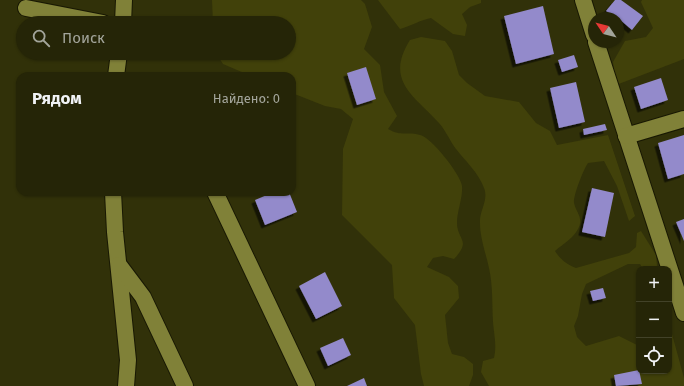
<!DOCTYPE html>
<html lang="ru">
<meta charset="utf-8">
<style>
body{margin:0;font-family:"Fira Sans",sans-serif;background:#2d2d11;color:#f1f3f6}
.controls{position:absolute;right:12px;bottom:12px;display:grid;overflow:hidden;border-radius:8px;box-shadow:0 1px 3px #0004}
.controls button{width:36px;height:36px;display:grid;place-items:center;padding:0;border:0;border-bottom:1px solid #424228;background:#252507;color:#f1f3f6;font:20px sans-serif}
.compass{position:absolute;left:588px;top:12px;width:36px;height:36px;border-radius:50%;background:#252507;box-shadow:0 1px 3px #0004;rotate:305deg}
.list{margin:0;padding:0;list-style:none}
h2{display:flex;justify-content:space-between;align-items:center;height:52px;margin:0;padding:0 16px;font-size:17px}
h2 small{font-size:13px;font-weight:400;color:#a3a59b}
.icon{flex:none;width:22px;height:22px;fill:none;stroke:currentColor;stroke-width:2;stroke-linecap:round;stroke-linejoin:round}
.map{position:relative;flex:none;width:684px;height:386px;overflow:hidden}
.search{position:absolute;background:#252507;box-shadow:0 1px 3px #0004;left:16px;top:16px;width:280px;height:44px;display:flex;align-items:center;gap:10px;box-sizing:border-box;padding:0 14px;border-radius:22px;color:#a3a59b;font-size:15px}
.panel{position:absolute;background:#252507;box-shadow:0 1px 3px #0004;left:16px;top:72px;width:280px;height:124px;border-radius:12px}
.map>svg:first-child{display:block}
</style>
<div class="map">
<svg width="684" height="386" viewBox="0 0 684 386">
<defs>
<filter id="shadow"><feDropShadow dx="-3.5" dy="3.5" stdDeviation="0" flood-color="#0009"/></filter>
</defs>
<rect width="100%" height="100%" fill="#313109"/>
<g fill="#41410a">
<path d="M 212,0 L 361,0 L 365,4 L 372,27 L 364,49 L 380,65 L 384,92 L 397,116 L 388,129 C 402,137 407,131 420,135 C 431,137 461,175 462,186 C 463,198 457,211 457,223 C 457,240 472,240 454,259 L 443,256 L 433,258 L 427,267 L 449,277 L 458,286 L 459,298 L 445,315 L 448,343 L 452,354 L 464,357 L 473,364 L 473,375 L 469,386 L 424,386 L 421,374 L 415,325 L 394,298 L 392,265 L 342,215 L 343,149 L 353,119 L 341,109 L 325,106 L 292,93 L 292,76 L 251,76 L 223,64 L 216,53 L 289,53 L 289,23 L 213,23 Z"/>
<path d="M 378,0 L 481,0 L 481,3 L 470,7 L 462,14 L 467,25 L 465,36 L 453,34 L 431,18 C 420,20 411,26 400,29 Z"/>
<polygon points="642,0 684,0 684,59 616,85 613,62 625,41 646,37 653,28 641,2"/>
<path d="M 421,37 L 445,41 L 452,51 L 459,75 L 467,83 L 485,96 L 519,102 L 536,123 L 550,131 L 557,145 L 608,135 L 635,216 L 629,221 L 617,186 L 604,161 L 588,163 C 584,168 573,196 574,203 C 576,212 583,217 579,227 C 575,237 563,244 555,251 C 561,260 566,264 576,268 L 629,253 L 636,247 L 637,233 L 641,231 L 656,255 L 657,266 L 653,269 L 643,269 L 640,264 L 628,264 L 586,284 L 582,294 L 578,316 L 574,326 L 577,337 L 586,346 L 619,336 L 639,346 L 639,371 L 669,371 L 669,323 L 684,378 L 684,386 L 489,386 L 481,372 L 483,361 L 494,358 C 497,345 494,335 493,322 C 492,304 493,286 489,268 C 486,254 480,238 480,223 C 479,211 489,200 484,188 C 478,172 466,162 456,149 C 450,141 446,131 439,123 C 415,96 384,81 410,40 Z"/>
</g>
<g fill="#938acb" filter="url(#shadow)">
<polygon points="615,0 621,0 643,16 632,30 618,18 606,11"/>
<polygon points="543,6 554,54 516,64 504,16"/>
<polygon points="574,55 578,67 562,72 558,60"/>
<polygon points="366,67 376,99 357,105 347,73"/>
<polygon points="661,78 668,100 641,109 634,87"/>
<polygon points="576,82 585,122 559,128 550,88"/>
<polygon points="605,124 607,130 584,135 583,129"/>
<polygon points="684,135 684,174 668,179 658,143"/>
<polygon points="592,188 614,193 605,237 582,232"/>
<polygon points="274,192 289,192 297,212 265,225 255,200"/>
<polygon points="684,219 684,241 676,222"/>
<polygon points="325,272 342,306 316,319 299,286"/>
<polygon points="603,288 606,298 593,301 590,291"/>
<polygon points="343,338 351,355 328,366 320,348"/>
<polygon points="639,370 642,384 616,386 614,375"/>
<polygon points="364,378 367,386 347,386"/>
</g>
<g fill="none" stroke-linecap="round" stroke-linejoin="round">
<defs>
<g id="minor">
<polyline points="583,0 594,35"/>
<polyline points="26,8 103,23"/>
<polyline points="123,23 124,0"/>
<polyline points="596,42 684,313"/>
<polyline points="116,76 119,53"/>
<polyline points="626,136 684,119"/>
<polyline points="113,192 115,232 128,360 126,386"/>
<polyline points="215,192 307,386"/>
<polyline points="119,265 143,297 185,386"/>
</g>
</defs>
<use href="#minor" stroke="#181803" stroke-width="18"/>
<use href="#minor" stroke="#808138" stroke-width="16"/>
</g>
</svg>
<div class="controls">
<button>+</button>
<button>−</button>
<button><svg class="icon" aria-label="locate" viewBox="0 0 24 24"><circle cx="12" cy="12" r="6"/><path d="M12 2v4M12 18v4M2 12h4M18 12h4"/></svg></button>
</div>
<svg class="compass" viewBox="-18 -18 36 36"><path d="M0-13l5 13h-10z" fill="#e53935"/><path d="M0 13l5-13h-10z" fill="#a3a59b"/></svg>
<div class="search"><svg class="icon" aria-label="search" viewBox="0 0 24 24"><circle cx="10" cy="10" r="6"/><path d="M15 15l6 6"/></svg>Поиск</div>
<section class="panel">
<h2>Рядом<small>Найдено: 0</small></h2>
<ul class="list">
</ul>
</section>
</div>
